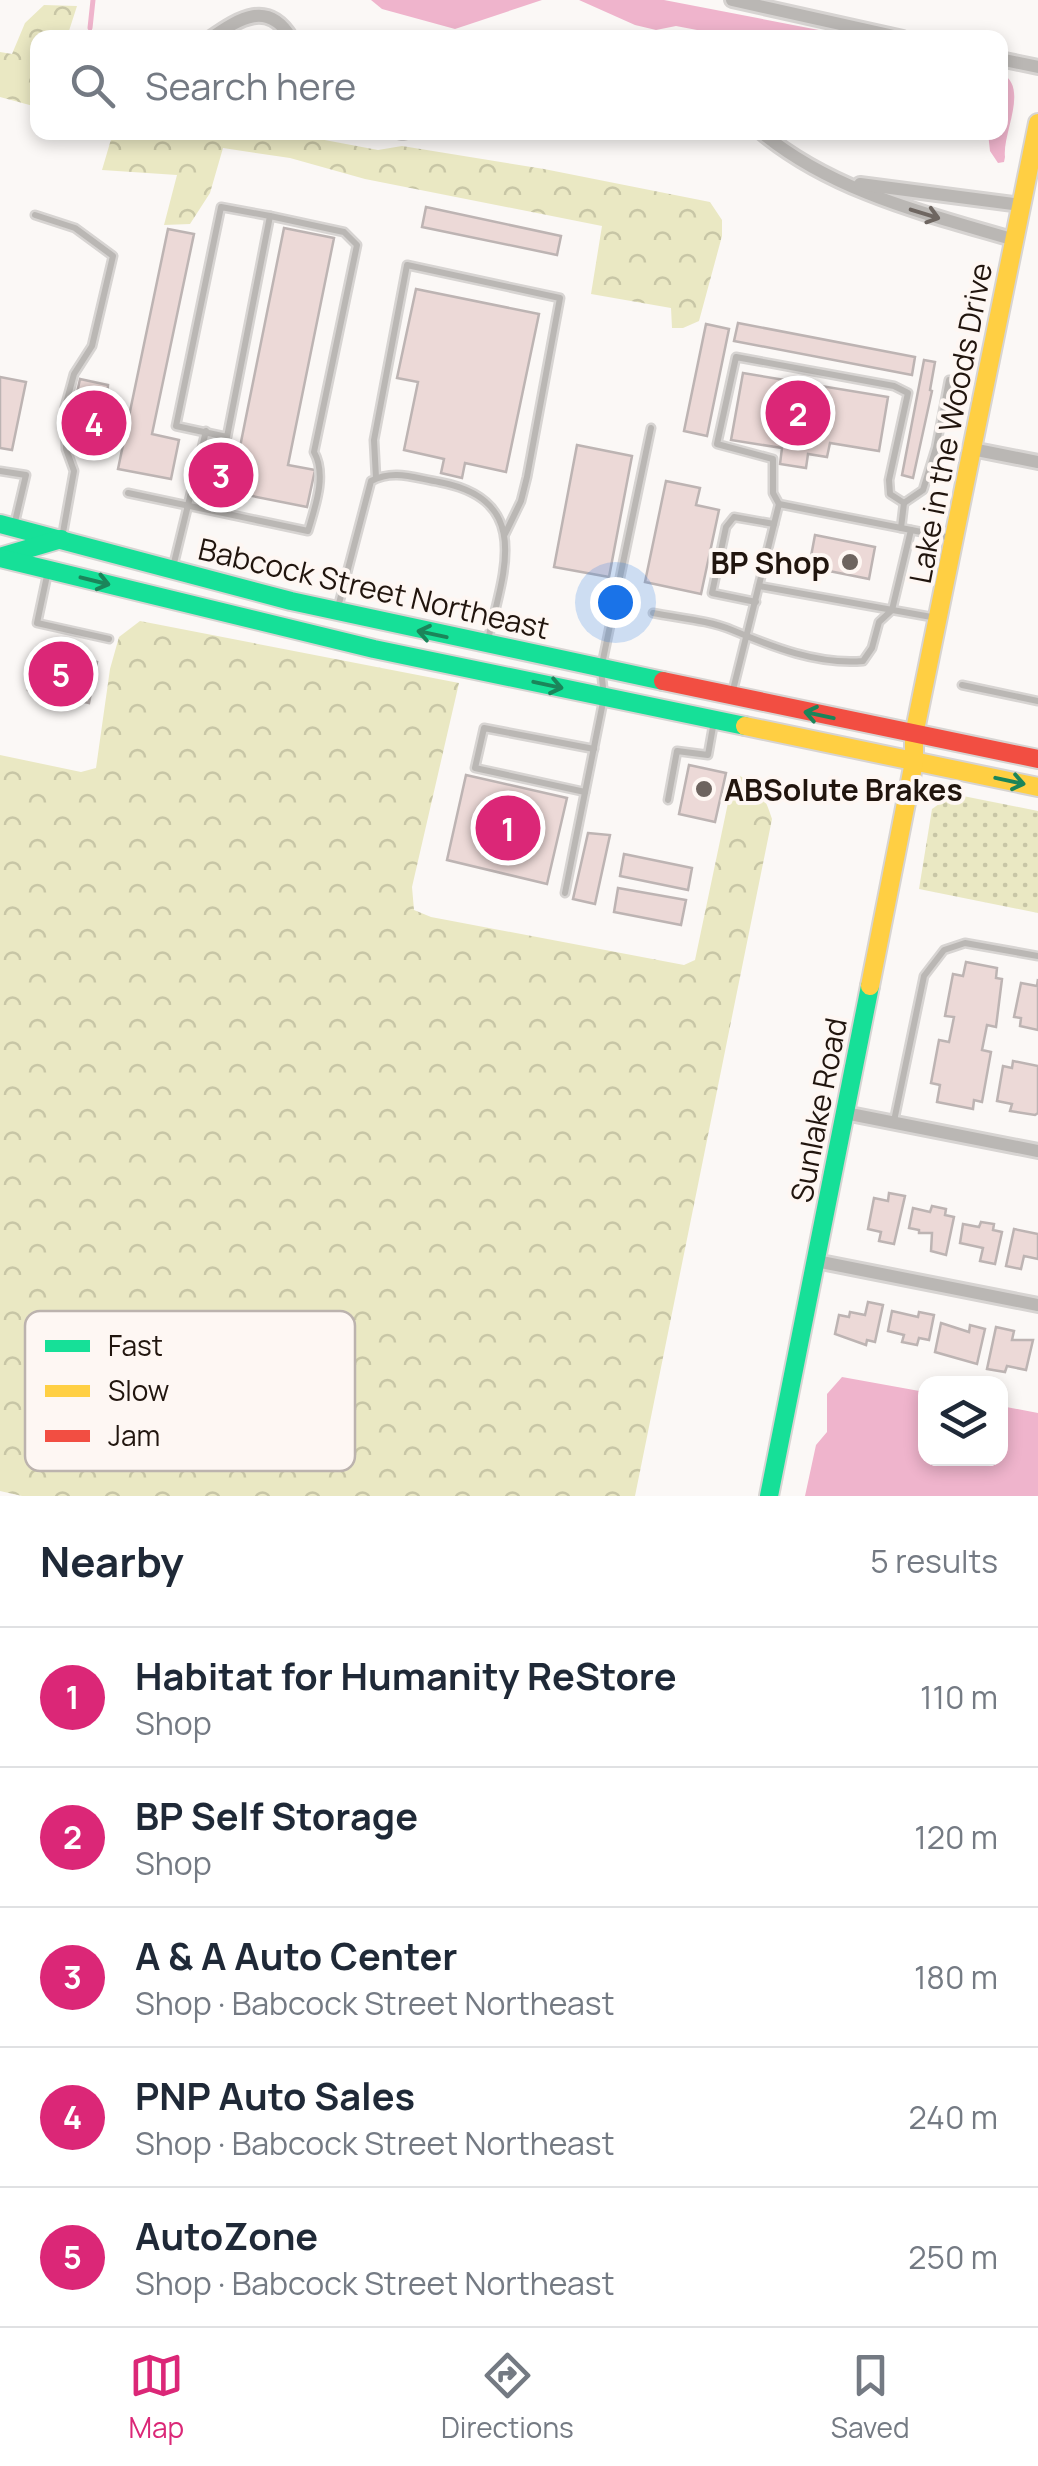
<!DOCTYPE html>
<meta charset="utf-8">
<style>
body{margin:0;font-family:Manrope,sans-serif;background:#f2f2f3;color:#1f2937}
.controls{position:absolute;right:30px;bottom:30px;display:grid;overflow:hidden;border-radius:20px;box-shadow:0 5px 15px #0003}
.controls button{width:90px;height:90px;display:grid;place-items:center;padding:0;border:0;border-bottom:2px solid #e0e1e3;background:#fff;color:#1f2937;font:50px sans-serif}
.you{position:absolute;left:615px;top:602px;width:35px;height:35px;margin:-25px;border:8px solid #fff;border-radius:50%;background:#1a73e8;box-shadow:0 0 0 15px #1a73e833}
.badge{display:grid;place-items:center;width:65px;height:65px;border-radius:50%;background:#db2777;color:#fff;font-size:32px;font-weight:700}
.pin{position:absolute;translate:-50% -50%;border:5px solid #fff;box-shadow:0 2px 10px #0006}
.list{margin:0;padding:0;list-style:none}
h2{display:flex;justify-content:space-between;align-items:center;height:130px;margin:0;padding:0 40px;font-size:42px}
h2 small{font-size:32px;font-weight:400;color:#747a83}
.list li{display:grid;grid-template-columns:65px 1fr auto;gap:30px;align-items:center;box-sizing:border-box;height:140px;padding:0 40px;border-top:2px solid #e0e1e3}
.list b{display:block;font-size:38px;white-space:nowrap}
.list p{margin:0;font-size:32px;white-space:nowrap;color:#747a83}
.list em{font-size:32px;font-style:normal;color:#747a83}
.icon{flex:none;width:55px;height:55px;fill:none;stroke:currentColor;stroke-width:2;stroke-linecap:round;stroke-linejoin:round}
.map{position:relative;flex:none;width:1038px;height:1496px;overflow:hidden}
.search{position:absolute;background:#fff;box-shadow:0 5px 15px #0003;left:30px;right:30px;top:30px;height:110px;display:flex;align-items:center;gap:25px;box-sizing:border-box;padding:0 35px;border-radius:20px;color:#747a83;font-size:38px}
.sheet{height:830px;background:#fff}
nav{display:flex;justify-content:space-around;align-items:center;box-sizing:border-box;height:140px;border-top:2px solid #e0e1e3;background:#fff;font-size:28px;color:#747a83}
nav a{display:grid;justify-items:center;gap:5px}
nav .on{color:#db2777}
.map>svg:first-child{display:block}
</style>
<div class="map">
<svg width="1038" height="1496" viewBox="0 0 1038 1496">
<defs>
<pattern id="grass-dots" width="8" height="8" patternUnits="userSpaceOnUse" patternTransform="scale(2.5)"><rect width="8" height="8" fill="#eae8c3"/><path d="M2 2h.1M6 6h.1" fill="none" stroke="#c8c6a6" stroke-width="1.8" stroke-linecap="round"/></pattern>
<pattern id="forest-crowns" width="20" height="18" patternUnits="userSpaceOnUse" patternTransform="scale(2.5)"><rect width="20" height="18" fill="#eae8c3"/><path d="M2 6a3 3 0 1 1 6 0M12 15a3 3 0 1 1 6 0" fill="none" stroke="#c8c6a6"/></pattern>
</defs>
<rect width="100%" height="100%" fill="#fbf8f6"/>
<polygon fill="url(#grass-dots)" points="953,794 1038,811 1038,913 919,889 932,809"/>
<g fill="url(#forest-crowns)">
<polygon points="44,5 77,6 67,37 38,38 37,107 0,97 0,52 12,54 25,23"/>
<polygon points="107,133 282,132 378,150 402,146 544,169 710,202 722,220 722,236 699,321 683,328 672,328 671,308 591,294 602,226 365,179 290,158 223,148 210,193 190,224 164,225 177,175 102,170 112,136"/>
<path d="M 140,621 L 459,683 L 412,887 L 414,910 L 431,917 L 684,965 L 695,960 L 733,779 L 737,775 C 759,783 765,798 772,819 L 635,1496 L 22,1496 L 0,1491 L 0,755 L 81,772 L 96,768 L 110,669 L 119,637 Z"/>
</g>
<g fill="#efb4cc">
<polygon points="371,0 542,0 455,29 382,9"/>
<polygon points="579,0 664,0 855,37 721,38 718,34 676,26 656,30 635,25"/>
<path d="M 1001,73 C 1030,87 1002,133 1005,157 L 1004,162 L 998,163 L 990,151 L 988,133 L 1000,132 Z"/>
<polygon points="842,1377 925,1392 926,1458 1000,1458 1001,1406 1038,1413 1038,1496 805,1496 816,1445 827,1432 827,1394"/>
</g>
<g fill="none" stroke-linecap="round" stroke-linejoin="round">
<polyline stroke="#efb4cc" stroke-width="5" points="90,28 93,0"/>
</g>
<g fill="#ecd9d7" stroke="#bdb4b3" stroke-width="2.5">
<polygon points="426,207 561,236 557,255 422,227"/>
<polygon points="284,228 334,238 288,465 315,470 307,507 207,487 215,447 239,452"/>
<polygon points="168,229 194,234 152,434 179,440 171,479 118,469"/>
<polygon points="416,289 539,314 506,472 465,463 462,478 441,473 444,459 404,450 418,382 397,378"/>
<polygon points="738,323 915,357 912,375 734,341"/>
<polygon points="706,324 729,329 707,436 684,431"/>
<polygon points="924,360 935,362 930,390 932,391 913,478 902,475"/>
<polygon points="743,373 888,397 879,451 830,443 827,457 808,454 806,468 780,464 782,448 731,440"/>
<polygon points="0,377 26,382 12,450 0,448"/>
<polygon points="80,379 108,385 107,395 119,397 116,415 111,415 103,457 75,451 83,409 74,407"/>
<polygon points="577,445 632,456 609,577 554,567"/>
<polygon points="666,481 700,488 696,505 719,510 701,594 645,582"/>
<polygon points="815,535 875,547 869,579 809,567"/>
<polygon points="37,650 97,662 89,703 28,690"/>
<polygon points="689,765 726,773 715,822 679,814"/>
<polygon points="466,775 567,798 547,884 447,860"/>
<polygon points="588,833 610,835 595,904 573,899"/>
<polygon points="624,854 692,868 688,890 620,876"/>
<polygon points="618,888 686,900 681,925 614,912"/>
<polygon points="966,962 997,968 996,978 1002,979 996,1027 987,1025 982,1050 991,1052 982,1102 974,1100 973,1109 937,1102 940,1085 931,1083 939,1040 949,1042 954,1017 945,1016 953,974 963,976"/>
<polygon points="1038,979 1038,1030 1020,1026 1021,1018 1014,1017 1021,983 1037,986"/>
<polygon points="1013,1061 1038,1066 1038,1113 1035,1115 1010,1111 1012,1104 997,1101 1003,1066 1012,1068"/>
<polygon points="889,1193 905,1196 894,1244 879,1241 881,1232 868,1229 874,1198 888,1201"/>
<polygon points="932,1206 946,1209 945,1215 954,1217 946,1255 931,1251 932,1233 919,1233 919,1230 909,1228 913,1208 930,1212"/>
<polygon points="981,1222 994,1224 993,1230 1002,1232 995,1264 980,1261 983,1248 960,1243 963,1224 979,1227"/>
<polygon points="1014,1229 1038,1234 1038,1259 1024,1256 1021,1269 1006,1266"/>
<polygon points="868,1302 883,1305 875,1342 867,1340 866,1345 835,1334 839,1315 849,1317 850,1312 865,1315"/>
<polygon points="892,1311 918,1317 919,1312 934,1315 929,1340 919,1338 917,1345 902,1342 904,1335 888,1331"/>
<polygon points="941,1323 969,1332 970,1325 985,1329 977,1364 935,1352"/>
<polygon points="996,1327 1014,1331 1012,1340 1033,1340 1026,1370 1007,1366 1005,1372 987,1369"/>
</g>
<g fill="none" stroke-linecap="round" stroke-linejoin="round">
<defs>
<g id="lane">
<polygon points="221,207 270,216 227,437 176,426"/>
<polyline points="35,215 75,228 113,256 92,346 74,374 65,407 66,449 74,471 62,538"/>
<polyline points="0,471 26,475 14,526"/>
<polyline points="376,478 374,440 407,265 560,298 527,477 521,501 505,534"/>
<path d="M 128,493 L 308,531 C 315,507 327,475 314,452 L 357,245 L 344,232 L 270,216"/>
<polyline points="904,503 923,490 936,448 949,380"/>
<polyline points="779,504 773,493 773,459 717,444 736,357 894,386 908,393 889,480 890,494 904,503 901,528"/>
<polyline points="173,567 206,431"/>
<polyline points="48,571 37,623 109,639"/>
<polyline points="759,586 937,618"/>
<polyline points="756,602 712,593 726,527 734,517 774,524"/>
<path d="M 337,611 L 371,481 C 394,469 414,478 439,482 C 536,500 502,576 487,644"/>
<path d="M 653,613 C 678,618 708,620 732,630 C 773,647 818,665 863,661 L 872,648 L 879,622 L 892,610 L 911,530"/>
<polyline points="962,685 1038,701"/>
<polyline points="732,694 779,504 952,538"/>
<polyline points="585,792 475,768 484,728 594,749"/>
<polyline points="668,800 677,751 708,755 714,721"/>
<polyline points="565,893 604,697 601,669 651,428"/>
<polyline points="894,1121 924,976 944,950 965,943 1038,956"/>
</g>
<g id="street">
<polyline points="732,0 903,38"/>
<path d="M 211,38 C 240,18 268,0 291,38"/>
<polyline points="1000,59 1038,67"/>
<polyline points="401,132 404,132"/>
<path d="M 761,132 C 833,192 927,214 1015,240"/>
<polyline points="860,184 1021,205"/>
<polyline points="972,449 1038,462"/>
<polyline points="845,1113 1038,1151"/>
<polyline points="816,1261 1038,1305"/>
</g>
<g id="fast">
<polyline points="0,524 291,601 663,681"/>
<polyline points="0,557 61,539"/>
<polyline points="0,558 374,649 745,726"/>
<polyline points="769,1496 870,986"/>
</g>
<g id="slow">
<polyline points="745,726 1038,787"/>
<polyline points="870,986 914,762 914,735 1038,123"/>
</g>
<polyline id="jam" points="663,681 1038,759"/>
</defs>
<use href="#lane" stroke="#d7d4d2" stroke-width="11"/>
<use href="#street" stroke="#d7d4d2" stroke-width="18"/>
<use href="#fast" stroke="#d7d4d2" stroke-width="22"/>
<use href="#slow" stroke="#d7d4d2" stroke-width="22"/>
<use href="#jam" stroke="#d7d4d2" stroke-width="22"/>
<use href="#lane" stroke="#bab7b4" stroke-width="6"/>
<use href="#street" stroke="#bab7b4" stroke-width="12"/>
<use href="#fast" stroke="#16e098" stroke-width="18"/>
<use href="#slow" stroke="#ffcf43" stroke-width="18"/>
<use href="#jam" stroke="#f24e42" stroke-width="18"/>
</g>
<defs><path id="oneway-shaft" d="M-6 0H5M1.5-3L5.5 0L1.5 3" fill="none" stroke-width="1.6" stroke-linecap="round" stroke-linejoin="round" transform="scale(2.5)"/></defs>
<use stroke="#6e6661" href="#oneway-shaft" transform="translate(925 214) rotate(17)"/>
<g stroke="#1b855a">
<use href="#oneway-shaft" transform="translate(95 581) rotate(14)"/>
<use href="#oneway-shaft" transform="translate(432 634) rotate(-168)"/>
<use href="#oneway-shaft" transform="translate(548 685) rotate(12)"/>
<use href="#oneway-shaft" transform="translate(819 715) rotate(-168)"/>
<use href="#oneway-shaft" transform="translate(1010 781) rotate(12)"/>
</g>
<g fill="#6d645f" stroke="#fef7f3" stroke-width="4">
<circle cx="850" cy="562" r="10"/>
<circle cx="704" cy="789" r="10"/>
</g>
<g text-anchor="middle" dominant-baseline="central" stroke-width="8" stroke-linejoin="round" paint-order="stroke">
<g font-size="30" fill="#21150e" stroke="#fef7f3">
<text transform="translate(950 423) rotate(-79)">Lake in the Woods Drive</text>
<text transform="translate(374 588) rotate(13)">Babcock Street Northeast</text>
<text transform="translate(818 1110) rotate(-79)">Sunlake Road</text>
</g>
<g font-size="30" font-weight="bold" fill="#21150e" stroke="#fef7f3" text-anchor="end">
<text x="830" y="562">BP Shop</text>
<text x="724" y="789" text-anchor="start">ABSolute Brakes</text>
</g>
</g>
<rect x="25" y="1311" width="330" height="160" rx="15" fill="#fef7f3" stroke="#bcb3ae" stroke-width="2.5"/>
<rect x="45" y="1340" width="45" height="12" fill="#16e098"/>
<rect x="45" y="1385" width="45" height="12" fill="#ffcf43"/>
<rect x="45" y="1430" width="45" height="12" fill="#f24e42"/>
<g font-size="28" fill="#21150e">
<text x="108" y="1356">Fast</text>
<text x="108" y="1401">Slow</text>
<text x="108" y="1446">Jam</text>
</g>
</svg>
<div class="controls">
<button><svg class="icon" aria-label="layers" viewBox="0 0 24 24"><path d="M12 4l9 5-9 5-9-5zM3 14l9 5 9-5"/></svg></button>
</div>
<div class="you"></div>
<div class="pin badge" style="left:508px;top:828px">1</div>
<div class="pin badge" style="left:798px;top:413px">2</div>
<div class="pin badge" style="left:221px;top:475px">3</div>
<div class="pin badge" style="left:94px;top:423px">4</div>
<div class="pin badge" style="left:61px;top:674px">5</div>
<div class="search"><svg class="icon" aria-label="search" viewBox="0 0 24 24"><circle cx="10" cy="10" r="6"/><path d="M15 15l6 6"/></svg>Search here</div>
</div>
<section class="sheet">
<h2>Nearby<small>5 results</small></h2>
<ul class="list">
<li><span class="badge">1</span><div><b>Habitat for Humanity ReStore</b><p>Shop</p></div><em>110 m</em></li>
<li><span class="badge">2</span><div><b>BP Self Storage</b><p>Shop</p></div><em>120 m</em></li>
<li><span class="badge">3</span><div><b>A &amp; A Auto Center</b><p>Shop · Babcock Street Northeast</p></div><em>180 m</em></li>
<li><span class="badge">4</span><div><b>PNP Auto Sales</b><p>Shop · Babcock Street Northeast</p></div><em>240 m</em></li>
<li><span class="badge">5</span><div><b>AutoZone</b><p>Shop · Babcock Street Northeast</p></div><em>250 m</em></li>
</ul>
</section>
<nav>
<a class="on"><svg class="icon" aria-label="map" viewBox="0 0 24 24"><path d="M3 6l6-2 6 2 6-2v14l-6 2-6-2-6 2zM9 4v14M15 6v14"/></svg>Map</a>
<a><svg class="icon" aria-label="directions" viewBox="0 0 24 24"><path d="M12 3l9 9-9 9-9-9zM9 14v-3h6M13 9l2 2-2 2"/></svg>Directions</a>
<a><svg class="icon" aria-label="saved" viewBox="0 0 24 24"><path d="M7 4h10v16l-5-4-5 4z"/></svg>Saved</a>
</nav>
